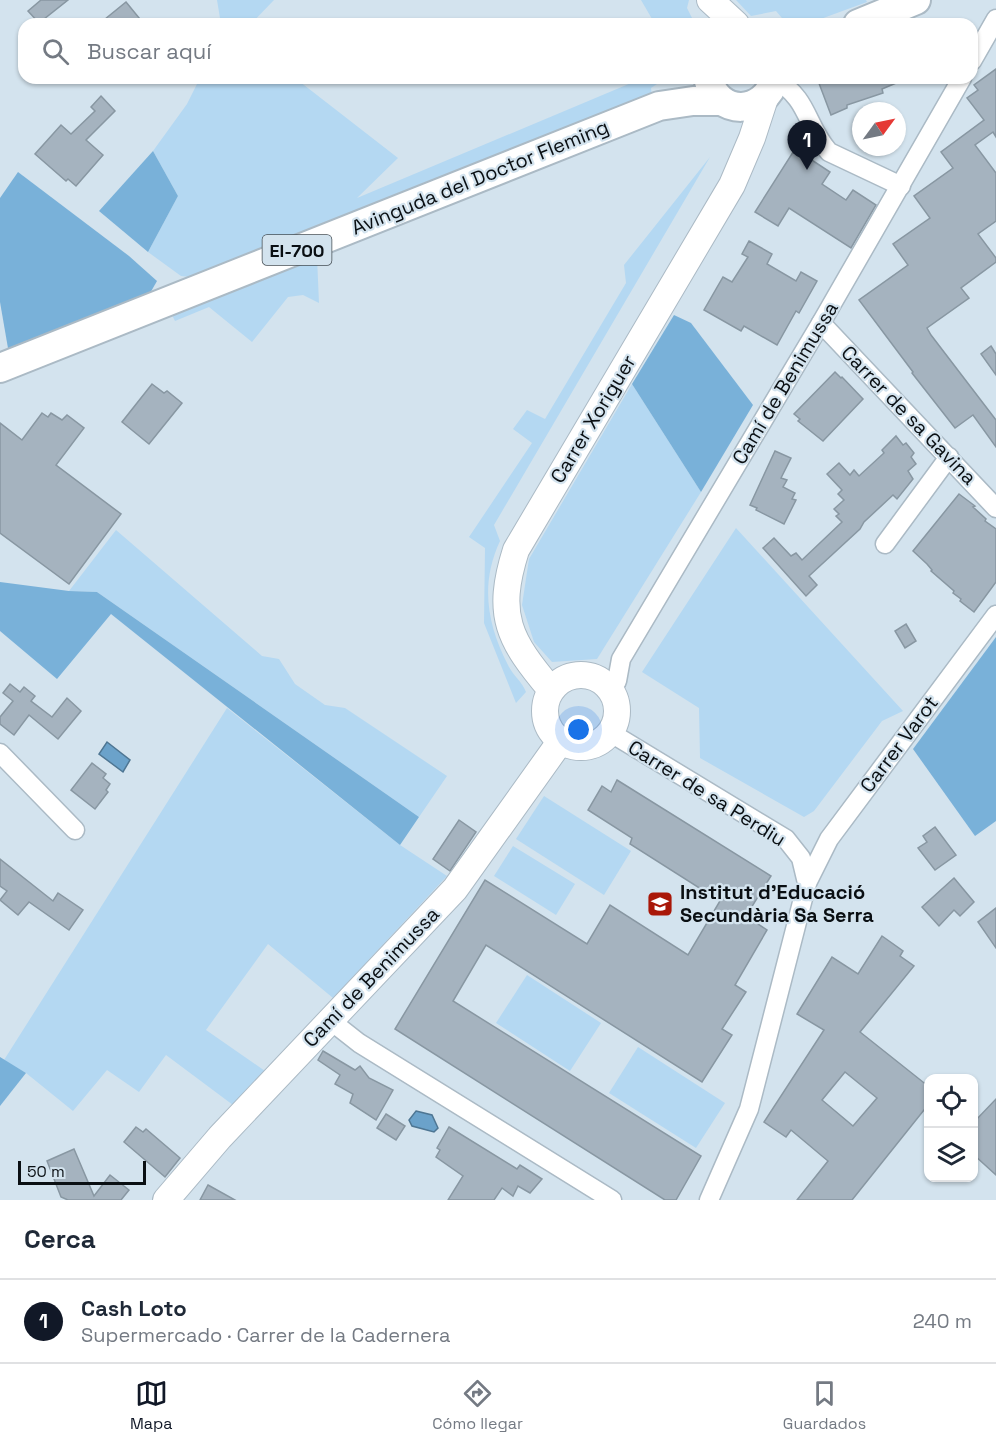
<!DOCTYPE html>
<html lang="es">
<meta charset="utf-8">
<style>
body{margin:0;font-family:"Space Grotesk",sans-serif;background:#f2f2f3;color:#1f2937}
.controls{position:absolute;right:18px;bottom:18px;display:grid;overflow:hidden;border-radius:12px;box-shadow:0 2px 4px #0004}
.controls button{width:54px;height:54px;display:grid;place-items:center;padding:0;border:0;border-bottom:2px solid #e0e1e3;background:#fff;color:#1f2937;font:30px sans-serif}
.compass{position:absolute;left:852px;top:102px;width:54px;height:54px;border-radius:50%;background:#fff;box-shadow:0 2px 4px #0004;rotate:57deg}
.scale{position:absolute;left:18px;bottom:15px;width:128px;box-sizing:border-box;padding-left:6px;border:3px solid #0a0f13;border-top:0;font-size:16px;line-height:21px;white-space:nowrap;color:#0a0f13;-webkit-text-stroke:4px #d3e3ee;paint-order:stroke}
.you{position:absolute;left:579px;top:730px;width:21px;height:21px;margin:-15px;border:4px solid #fff;border-radius:50%;background:#1a73e8;box-shadow:0 0 0 9px #1a73e833}
.badge{display:grid;place-items:center;width:39px;height:39px;border-radius:50%;background:#111827;color:#fff;font-size:20px;font-weight:700}
.pin{position:absolute;translate:-50% -50px;filter:drop-shadow(0 2px 3px #0008)}
.pin::after{content:'';position:absolute;top:32px;width:21px;height:18px;background:inherit;clip-path:polygon(0 0,100% 0,50% 100%)}
.list{margin:0;padding:0;list-style:none}
h2{display:flex;justify-content:space-between;align-items:center;height:78px;margin:0;padding:0 24px;font-size:26px}
h2 small{font-size:20px;font-weight:400;color:#747a83}
.list li{display:grid;grid-template-columns:39px 1fr auto;gap:18px;align-items:center;box-sizing:border-box;height:84px;padding:0 24px;border-top:2px solid #e0e1e3}
.list b{display:block;font-size:22px;white-space:nowrap}
.list p{margin:0;font-size:20px;white-space:nowrap;color:#747a83}
.list em{font-size:20px;font-style:normal;color:#747a83}
.icon{flex:none;width:33px;height:33px;fill:none;stroke:currentColor;stroke-width:2;stroke-linecap:round;stroke-linejoin:round}
.map{position:relative;flex:none;width:996px;height:1200px;overflow:hidden}
.search{position:absolute;background:#fff;box-shadow:0 2px 4px #0004;left:18px;right:18px;top:18px;height:66px;display:flex;align-items:center;gap:15px;box-sizing:border-box;padding:0 21px;border-radius:18px;color:#747a83;font-size:22px}
.sheet{height:162px;background:#fff}
nav{display:flex;justify-content:space-around;align-items:center;box-sizing:border-box;height:84px;border-top:2px solid #e0e1e3;background:#fff;font-size:16px;color:#747a83}
nav a{display:grid;justify-items:center;gap:3px}
nav .on{color:#111827}
.map>svg:first-child{display:block}
</style>
<div class="map">
<svg width="996" height="1200" viewBox="0 0 996 1200">
<rect width="100%" height="100%" fill="#d3e3ee"/>
<g fill="#b4d8f2">
<polygon points="217,0 274,0 251,24 221,24"/>
<polygon points="641,0 689,0 687,8 695,24 655,24"/>
<polygon points="736,0 866,0 867,2 807,24 787,24 776,11 751,16"/>
<polygon points="200,78 295,78 398,158 357,198 643,78 666,78 651,88 652,97 199,278 181,276 148,252 178,196 153,151 187,104"/>
<path d="M 710,157 L 494,525 L 500,541 C 480,584 487,624 508,665 C 513,676 522,681 526,692 L 516,703 L 484,623 L 485,548 L 469,537 L 532,443 L 513,429 L 527,410 L 545,419 L 626,283 L 624,265 Z"/>
<polygon points="317,257 319,303 303,295 288,297 252,342 209,307 175,321 170,311"/>
<polygon points="632,384 701,492 597,659 552,662 534,642 522,605 529,559"/>
<polygon points="736,528 903,711 882,721 814,811 804,817 700,758 699,708 642,672"/>
<polygon points="116,530 262,656 279,659 295,684 325,705 345,708 447,776 419,817 97,592 69,591"/>
<polygon points="227,708 400,845 447,876 333,998 268,944 206,1030 265,1071 233,1105 166,1055 139,1092 107,1070 73,1111 26,1073 4,1060"/>
<polygon points="544,796 631,851 604,895 516,839"/>
<polygon points="513,846 575,884 556,915 494,876"/>
<polygon points="527,975 601,1023 570,1071 496,1023"/>
<polygon points="638,1047 725,1103 696,1148 609,1093"/>
</g>
<g fill="#79b1d9">
<polygon points="153,151 178,196 148,252 99,211"/>
<polygon points="18,172 129,256 157,281 149,295 9,354 0,302 0,198"/>
<polygon points="674,315 691,323 753,405 701,492 632,384"/>
<polygon points="0,582 69,591 97,592 419,817 400,845 111,614 57,679 0,631"/>
<polygon points="996,637 996,821 975,836 913,749"/>
<polygon points="0,1057 26,1073 0,1106"/>
</g>
<g fill="#6ba2ca" stroke="#4e7693" stroke-width="1.5">
<polygon points="107,742 130,760 123,772 99,754"/>
<polygon points="416,1111 432,1115 438,1128 434,1132 412,1126 409,1120"/>
</g>
<g fill="#a5b3bf" stroke="#8897a2" stroke-width="1.5" fill-rule="evenodd">
<polygon points="41,0 68,0 39,23 28,11"/>
<polygon points="126,2 144,24 99,24"/>
<polygon points="996,69 996,137 993,132 975,145 996,173 996,221 978,234 996,258 996,262 961,288 969,298 927,328 931,335 996,420 996,447 973,415 955,428 912,373 913,372 859,300 908,265 893,244 930,218 914,196 953,168 941,152 984,120 967,98 978,90 974,85"/>
<polygon points="817,78 908,78 882,89 883,93 847,105 847,108 831,115"/>
<polygon points="101,96 115,111 86,140 103,155 76,186 68,179 66,181 35,154 61,125 71,134 95,111 91,107"/>
<polygon points="795,149 830,172 822,184 846,200 853,190 876,205 851,248 789,208 778,226 755,212"/>
<polygon points="749,241 772,254 767,264 796,281 801,272 817,281 799,313 796,311 777,345 744,326 741,331 704,310 723,277 732,282 748,257 742,254"/>
<polygon points="991,346 996,354 996,375 981,354"/>
<polygon points="835,372 841,378 842,377 863,399 823,441 798,421 800,419 794,414"/>
<polygon points="152,384 164,393 167,391 182,403 149,444 122,422"/>
<polygon points="42,413 48,417 51,413 62,420 67,415 84,428 56,465 121,514 69,584 0,533 0,423 22,440"/>
<polygon points="896,436 903,445 906,443 914,453 911,457 916,464 908,471 913,479 897,499 893,495 864,522 860,529 809,576 817,585 806,596 763,548 774,538 791,556 796,553 802,560 842,522 836,516 839,514 834,509 844,500 838,494 842,490 827,474 839,463 850,475 854,470 859,476 884,453 882,450"/>
<polygon points="775,451 791,458 781,478 787,480 783,487 795,493 792,499 796,500 784,524 756,510 757,508 750,505"/>
<polygon points="959,494 975,506 973,507 986,519 985,521 996,529 996,582 974,612 960,601 961,599 953,593 954,591 931,571 932,570 927,564 913,551"/>
<polygon points="906,624 916,641 905,648 895,631"/>
<polygon points="10,684 20,692 24,687 35,696 31,701 52,717 67,698 81,711 58,739 29,715 14,735 0,724 0,717 13,701 3,693"/>
<polygon points="92,763 106,774 103,778 110,784 106,790 108,792 95,809 71,790"/>
<polygon points="617,780 771,876 746,916 767,930 735,985 746,992 722,1029 732,1035 702,1082 486,945 453,1001 701,1156 676,1200 665,1200 395,1029 485,880 587,944 610,905 688,955 720,901 630,844 632,838 588,810 602,786 611,792"/>
<polygon points="459,820 476,832 450,871 433,859"/>
<polygon points="935,827 956,855 935,870 918,848 927,842 923,836"/>
<polygon points="0,859 53,901 58,893 83,910 69,930 29,902 18,915 0,900 7,891 0,886"/>
<polygon points="954,878 974,902 960,916 954,910 939,926 922,907"/>
<polygon points="996,908 996,948 978,922"/>
<path d="M 882,936 L 903,951 L 900,956 L 914,966 L 860,1032 L 928,1086 L 928,1105 L 852,1200 L 797,1200 L 828,1161 L 791,1130 L 786,1137 L 764,1122 L 824,1030 L 797,1014 L 832,957 L 858,974 ZM 845,1072 L 877,1098 L 853,1126 L 822,1100 Z"/>
<polygon points="323,1051 355,1070 360,1066 369,1078 393,1090 376,1120 350,1103 353,1094 335,1084 340,1075 318,1060"/>
<polygon points="996,1099 996,1175 974,1155 974,1122"/>
<polygon points="386,1114 405,1126 396,1140 377,1128"/>
<polygon points="136,1127 143,1132 146,1129 180,1158 165,1177 124,1142"/>
<polygon points="449,1127 517,1169 520,1165 542,1179 530,1193 518,1186 513,1196 502,1188 494,1200 448,1200 463,1176 436,1157 440,1150 437,1148"/>
<polygon points="74,1149 94,1196 110,1175 129,1190 121,1200 68,1200 61,1197 47,1161"/>
<polygon points="208,1185 235,1200 200,1200"/>
</g>
<g fill="none" stroke-linecap="round" stroke-linejoin="round">
<defs>
<g id="street">
<polyline points="972,61 996,19"/>
<path d="M 775,79 C 810,100 805,125 829,152 L 901,186"/>
<polyline points="821,323 996,508"/>
<polyline points="885,544 949,457"/>
<polyline points="609,687 617,681 621,659 821,323 962,78"/>
<polyline points="611,733 786,839 801,858 807,883 749,1109 709,1200"/>
<polyline points="0,753 75,830"/>
<polyline points="807,883 829,839 996,615"/>
<polyline points="331,1021 359,1043 612,1200"/>
</g>
<g id="secondary">
<polyline points="710,0 736,24"/>
<circle cx="581" cy="711" r="36"/>
<path d="M 551,690 C 509,640 495,616 516,550 L 732,185 L 752,138 L 765,98"/>
<polyline points="166,1200 220,1137 455,889 560,742"/>
</g>
<g id="primary">
<polyline points="858,24 916,0"/>
<path d="M 708,78 C 717,117 765,116 775,78"/>
<polyline points="0,368 659,106 693,101 722,101"/>
</g>
</defs>
<use href="#street" stroke="#abbac5" stroke-width="21"/>
<use href="#secondary" stroke="#abbac5" stroke-width="28"/>
<use href="#primary" stroke="#abbac5" stroke-width="32"/>
<use href="#street" stroke="#fff" stroke-width="18"/>
<use href="#secondary" stroke="#fff" stroke-width="26"/>
<use href="#primary" stroke="#fff" stroke-width="28"/>
</g>
<defs>
<symbol id="university-square" viewBox="-11 -11 22 22"><rect x="-9" y="-9" width="18" height="18" rx="4" fill="#a91708" stroke="#d3e3ee"/><path d="M0-5L7-2L0 1L-7-2ZM-4 1L0 2.5L4 1V4Q0 6-4 4Z" fill="#fff"/></symbol>
</defs>
<g fill-rule="evenodd">
<use href="#university-square" x="645" y="889" width="30" height="30"/>
</g>
<g text-anchor="middle" dominant-baseline="central" stroke-width="4.5" stroke-linejoin="round" paint-order="stroke">
<rect fill="#d3e3ee" stroke="#464f55" stroke-width="1.5" x="262.5" y="235" width="69" height="30" rx="4.5"/>
<g font-size="18" font-weight="bold" fill="#0a0f13">
<text x="297" y="250">EI-700</text>
</g>
<g font-size="20" fill="#0a0f13" stroke="#d3e3ee">
<text transform="translate(480 177) rotate(-22)">Avinguda del Doctor Fleming</text>
<text transform="translate(785 383) rotate(-59)">Camí de Benimussa</text>
<text transform="translate(909 415) rotate(46)">Carrer de sa Gavina</text>
<text transform="translate(593 419) rotate(-59)">Carrer Xoriguer</text>
<text transform="translate(899 744) rotate(-53)">Carrer Varot</text>
<text transform="translate(707 793) rotate(32)">Carrer de sa Perdiu</text>
<text transform="translate(371 977) rotate(-46)">Camí de Benimussa</text>
</g>
<g font-size="20" font-weight="bold" fill="#0a0f13" stroke="#d3e3ee" text-anchor="start">
<text x="680" y="892">Institut d'Educació<tspan x="680" dy="23">Secundària Sa Serra</tspan></text>
</g>
</g>
</svg>
<div class="controls">
<button><svg class="icon" aria-label="locate" viewBox="0 0 24 24"><circle cx="12" cy="12" r="6"/><path d="M12 2v4M12 18v4M2 12h4M18 12h4"/></svg></button>
<button><svg class="icon" aria-label="layers" viewBox="0 0 24 24"><path d="M12 4l9 5-9 5-9-5zM3 14l9 5 9-5"/></svg></button>
</div>
<svg class="compass" viewBox="-18 -18 36 36"><path d="M0-13l5 13h-10z" fill="#e53935"/><path d="M0 13l5-13h-10z" fill="#747a83"/></svg>
<div class="scale">50 m</div>
<div class="you"></div>
<div class="pin badge" style="left:807px;top:170px">1</div>
<div class="search"><svg class="icon" aria-label="search" viewBox="0 0 24 24"><circle cx="10" cy="10" r="6"/><path d="M15 15l6 6"/></svg>Buscar aquí</div>
</div>
<section class="sheet">
<h2>Cerca<small></small></h2>
<ul class="list">
<li><span class="badge">1</span><div><b>Cash Loto</b><p>Supermercado · Carrer de la Cadernera</p></div><em>240 m</em></li>
</ul>
</section>
<nav>
<a class="on"><svg class="icon" aria-label="map" viewBox="0 0 24 24"><path d="M3 6l6-2 6 2 6-2v14l-6 2-6-2-6 2zM9 4v14M15 6v14"/></svg>Mapa</a>
<a><svg class="icon" aria-label="directions" viewBox="0 0 24 24"><path d="M12 3l9 9-9 9-9-9zM9 14v-3h6M13 9l2 2-2 2"/></svg>Cómo llegar</a>
<a><svg class="icon" aria-label="saved" viewBox="0 0 24 24"><path d="M7 4h10v16l-5-4-5 4z"/></svg>Guardados</a>
</nav>
